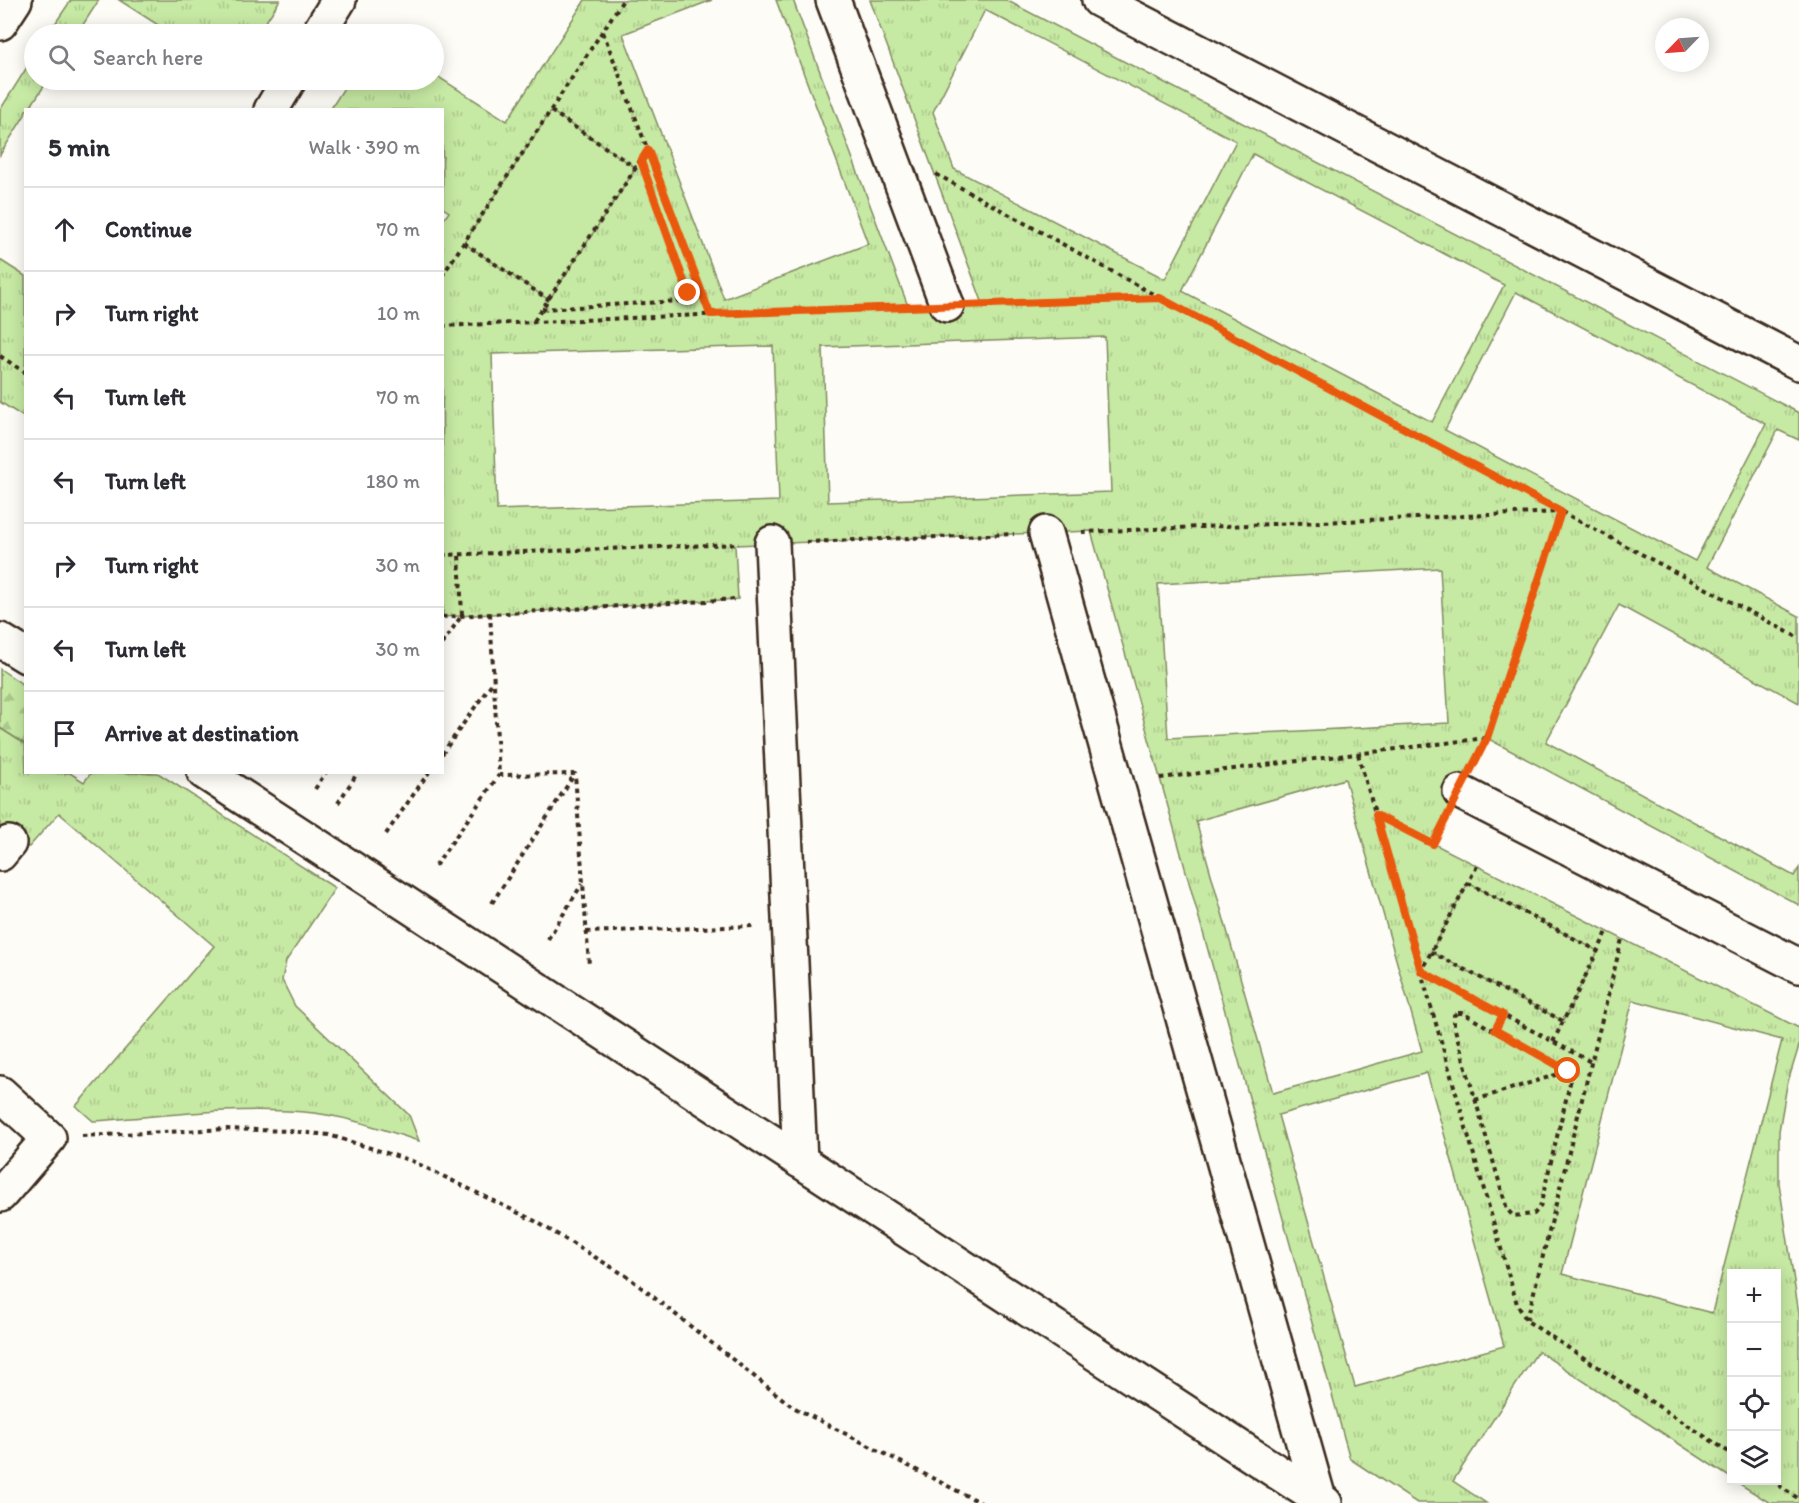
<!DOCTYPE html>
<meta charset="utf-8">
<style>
body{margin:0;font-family:Itim,sans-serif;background:#f2f2f3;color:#2b2b33}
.controls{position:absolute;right:18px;bottom:18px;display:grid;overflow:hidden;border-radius:0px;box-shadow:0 3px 15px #0003}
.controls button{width:54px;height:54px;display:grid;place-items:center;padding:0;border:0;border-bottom:2px solid #e1e1e2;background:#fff;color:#2b2b33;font:30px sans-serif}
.compass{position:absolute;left:1655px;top:18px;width:54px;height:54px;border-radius:50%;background:#fff;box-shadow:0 3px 15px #0003;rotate:245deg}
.stop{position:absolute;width:18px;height:18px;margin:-14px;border:4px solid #ea580c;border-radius:50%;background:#fff}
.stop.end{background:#ea580c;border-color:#fff;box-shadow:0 2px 6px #0008}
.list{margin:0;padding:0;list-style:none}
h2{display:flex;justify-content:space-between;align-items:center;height:78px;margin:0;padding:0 24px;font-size:26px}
h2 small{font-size:20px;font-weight:400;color:#7c7c81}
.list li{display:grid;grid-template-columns:39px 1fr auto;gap:18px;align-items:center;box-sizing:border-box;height:84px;padding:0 24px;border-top:2px solid #e1e1e2}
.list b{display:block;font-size:22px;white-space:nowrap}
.list em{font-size:20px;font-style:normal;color:#7c7c81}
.icon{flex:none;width:33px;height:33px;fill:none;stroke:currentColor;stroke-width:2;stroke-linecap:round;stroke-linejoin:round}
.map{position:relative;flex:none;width:1799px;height:1503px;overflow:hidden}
.search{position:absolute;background:#fff;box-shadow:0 3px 15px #0003;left:24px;top:24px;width:420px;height:66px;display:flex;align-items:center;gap:15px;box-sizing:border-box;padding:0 21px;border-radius:33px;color:#7c7c81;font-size:22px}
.panel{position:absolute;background:#fff;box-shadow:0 3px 15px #0003;left:24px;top:108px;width:420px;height:666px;border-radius:0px}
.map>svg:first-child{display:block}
</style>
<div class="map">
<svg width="1799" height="1503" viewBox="0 0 1799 1503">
<defs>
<pattern id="grass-tufts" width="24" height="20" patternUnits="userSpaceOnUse" patternTransform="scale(1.5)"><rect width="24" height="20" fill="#c6e9a3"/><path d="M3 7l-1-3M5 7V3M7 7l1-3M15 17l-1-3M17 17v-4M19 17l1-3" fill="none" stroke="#abc88c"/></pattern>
<pattern id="forest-firs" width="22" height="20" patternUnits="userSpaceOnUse" patternTransform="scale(1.5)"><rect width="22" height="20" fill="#c6e9a3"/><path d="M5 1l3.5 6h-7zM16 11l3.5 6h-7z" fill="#abc88c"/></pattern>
</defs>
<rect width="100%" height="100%" fill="#fdfcf7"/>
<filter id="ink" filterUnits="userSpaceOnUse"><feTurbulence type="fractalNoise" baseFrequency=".0167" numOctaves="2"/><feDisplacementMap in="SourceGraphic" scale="12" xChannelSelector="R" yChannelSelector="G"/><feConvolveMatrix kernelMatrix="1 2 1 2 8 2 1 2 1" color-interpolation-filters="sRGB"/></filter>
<g filter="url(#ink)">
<g fill="url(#grass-tufts)" stroke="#808a60" stroke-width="1.5" fill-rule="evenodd">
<polygon points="71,0 99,0 77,34 48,34"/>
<polygon points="119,0 280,0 258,34 172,34"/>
<path d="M 585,0 L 712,0 L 623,34 L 724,299 L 868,244 L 776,0 L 793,0 L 908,306 L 983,304 L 870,0 L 1006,0 L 1799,413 L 1799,440 L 1778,430 L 1707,567 L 1799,616 L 1799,703 L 1619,605 L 1546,742 L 1794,876 L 1799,868 L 1799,905 L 1487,738 L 1434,844 L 1799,1028 L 1799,1046 L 1787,1085 L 1779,1131 L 1779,1183 L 1799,1314 L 1799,1503 L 1770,1503 L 1735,1481 L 1776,1480 L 1776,1274 L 1732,1274 L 1731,1478 L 1538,1351 L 1453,1481 L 1486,1503 L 1417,1503 L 1350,1459 L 1091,531 L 735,545 L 738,599 L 443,617 L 442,222 L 449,212 L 443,208 L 442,110 L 330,110 L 349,80 L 434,80 L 434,74 L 507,121 ZM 985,10 L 1236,141 L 1165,279 L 954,169 L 933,112 ZM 1253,154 L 1504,285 L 1432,422 L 1182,291 ZM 1516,292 L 1766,424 L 1695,561 L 1445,430 ZM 1105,337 L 1111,492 L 828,502 L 823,347 ZM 773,346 L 779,501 L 497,510 L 492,354 ZM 1440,568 L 1449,723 L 1168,738 L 1158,584 ZM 1345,779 L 1422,1051 L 1273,1093 L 1196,821 ZM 1633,1000 L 1782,1040 L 1712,1313 L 1562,1274 ZM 1427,1073 L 1504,1346 L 1355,1387 L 1278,1115 Z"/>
<polygon points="34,56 34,80 48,80 29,109 26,110 25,115 0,155 0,110"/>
<polygon points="0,260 25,276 25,418 0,402"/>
<path d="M 0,728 L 25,744 L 26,772 L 70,773 L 84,782 L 91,773 L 158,773 L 335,888 L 286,961 L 282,980 L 295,1006 L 409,1115 L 419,1141 C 382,1129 344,1115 304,1112 C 234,1106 163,1116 93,1121 L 76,1106 L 214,946 L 59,813 L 29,847 L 9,843 L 0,836 Z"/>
</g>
<polygon fill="url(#forest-firs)" stroke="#808a60" stroke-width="1.5" points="0,669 25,686 25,744 0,728"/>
<g fill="#c6e9a3" stroke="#808a60" stroke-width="1.5">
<polygon points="551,111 636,168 549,300 464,243"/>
<polygon points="1468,883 1598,951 1563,1021 1431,952"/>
</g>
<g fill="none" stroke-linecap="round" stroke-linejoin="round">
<defs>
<g id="minor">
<polyline points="833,0 947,305"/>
<polyline points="1099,0 1799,363"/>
<polyline points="0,23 15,0"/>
<polyline points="318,34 339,0"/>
<polyline points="271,110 289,80"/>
<polyline points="1046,533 1319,1499"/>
<polyline points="772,543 800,1161"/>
<polyline points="0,640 26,656"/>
<polyline points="204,772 1325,1503"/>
<polyline points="1460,792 1799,966"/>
<polyline points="0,854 9,843"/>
<polyline points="0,1093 49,1138 0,1195"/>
</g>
</defs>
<use href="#minor" stroke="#3b2a1e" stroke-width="38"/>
<g stroke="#3b2a1e" stroke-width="4" stroke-dasharray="4.5 4.5" stroke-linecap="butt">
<polyline points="603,32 710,314"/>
<polyline points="551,111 636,168"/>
<polyline points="936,174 1160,298 1799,638"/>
<polyline points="464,243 549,300"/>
<polyline points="442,276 623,0"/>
<polyline points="981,304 1160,298"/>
<polyline points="542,309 679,301 688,295 688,290 641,161"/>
<polyline points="534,321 647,151"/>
<polyline points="442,326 911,306"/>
<polyline points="0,356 26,373"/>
<polyline points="1082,532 1561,512 1487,738 1476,761"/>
<polyline points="806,542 1014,534"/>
<polyline points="442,555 739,544"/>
<polyline points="490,613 499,775 575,774 589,965"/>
<polyline points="442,617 738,599"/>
<polyline points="442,644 462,615 459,554"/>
<polyline points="442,754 492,683"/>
<polyline points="1358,754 1517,1304 1527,1321 1732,1454"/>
<polyline points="1160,778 1486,738"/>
<polyline points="315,789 326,772"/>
<polyline points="338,803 358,772"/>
<polyline points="1376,815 1433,844 1445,821"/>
<polyline points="386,834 429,772"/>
<polyline points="435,866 499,775"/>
<polyline points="1477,866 1421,971 1591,1062"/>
<polyline points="1468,883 1598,951"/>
<polyline points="492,903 574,775"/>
<polyline points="586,932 753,926"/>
<polyline points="548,939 582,884"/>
<polyline points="1431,952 1563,1021"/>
<polygon points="1458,1013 1462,1013 1568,1071 1570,1083 1540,1207 1534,1214 1513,1216 1507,1209 1454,1026 1454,1015"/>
<polyline points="1495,1030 1503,1015"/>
<polyline points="1553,1042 1607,932"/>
<polyline points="1475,1100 1568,1071"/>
<polyline points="82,1136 226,1129 289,1131 329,1135 412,1161 535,1221 628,1277 793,1407 981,1503"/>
<polyline points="1527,1320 1622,939"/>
<polyline points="1771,1480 1799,1499"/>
</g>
<use href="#minor" stroke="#fdfcf7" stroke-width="33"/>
</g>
</g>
<g fill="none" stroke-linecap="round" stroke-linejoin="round" filter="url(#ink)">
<polyline stroke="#ea580c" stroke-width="8" points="688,293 641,161 648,150 710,314 1160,298 1561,512 1487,738 1433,844 1376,815 1421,971 1503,1015 1495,1030 1568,1071"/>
</g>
</svg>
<div class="controls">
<button>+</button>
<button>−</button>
<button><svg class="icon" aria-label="locate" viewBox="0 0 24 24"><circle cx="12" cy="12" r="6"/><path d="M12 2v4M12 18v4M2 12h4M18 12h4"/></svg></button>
<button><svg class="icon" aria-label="layers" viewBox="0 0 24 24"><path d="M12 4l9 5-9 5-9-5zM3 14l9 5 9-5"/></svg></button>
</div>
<svg class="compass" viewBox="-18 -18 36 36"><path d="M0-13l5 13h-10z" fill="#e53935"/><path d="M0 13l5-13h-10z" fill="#7c7c81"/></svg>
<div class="stop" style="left:1568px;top:1071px"></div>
<div class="stop end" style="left:688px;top:293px"></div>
<div class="search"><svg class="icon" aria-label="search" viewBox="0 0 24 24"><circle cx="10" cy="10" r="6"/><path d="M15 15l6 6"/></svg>Search here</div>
<section class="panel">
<h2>5 min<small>Walk · 390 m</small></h2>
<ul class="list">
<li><svg class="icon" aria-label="ahead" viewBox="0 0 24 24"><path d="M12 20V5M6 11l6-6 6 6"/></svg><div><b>Continue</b></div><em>70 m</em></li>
<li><svg class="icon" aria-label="right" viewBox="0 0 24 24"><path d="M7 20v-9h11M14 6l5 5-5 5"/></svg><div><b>Turn right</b></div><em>10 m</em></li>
<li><svg class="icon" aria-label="left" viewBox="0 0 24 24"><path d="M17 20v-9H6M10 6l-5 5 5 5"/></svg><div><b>Turn left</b></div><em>70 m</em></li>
<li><svg class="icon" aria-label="left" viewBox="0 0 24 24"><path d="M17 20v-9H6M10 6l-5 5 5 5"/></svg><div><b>Turn left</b></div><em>180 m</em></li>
<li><svg class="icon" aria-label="right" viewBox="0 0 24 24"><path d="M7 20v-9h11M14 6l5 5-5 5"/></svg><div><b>Turn right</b></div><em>30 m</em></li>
<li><svg class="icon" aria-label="left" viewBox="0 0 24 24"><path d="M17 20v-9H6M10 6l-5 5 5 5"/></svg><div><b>Turn left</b></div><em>30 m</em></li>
<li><svg class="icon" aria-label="arrive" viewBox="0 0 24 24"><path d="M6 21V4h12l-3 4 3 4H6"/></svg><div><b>Arrive at destination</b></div></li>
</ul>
</section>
</div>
